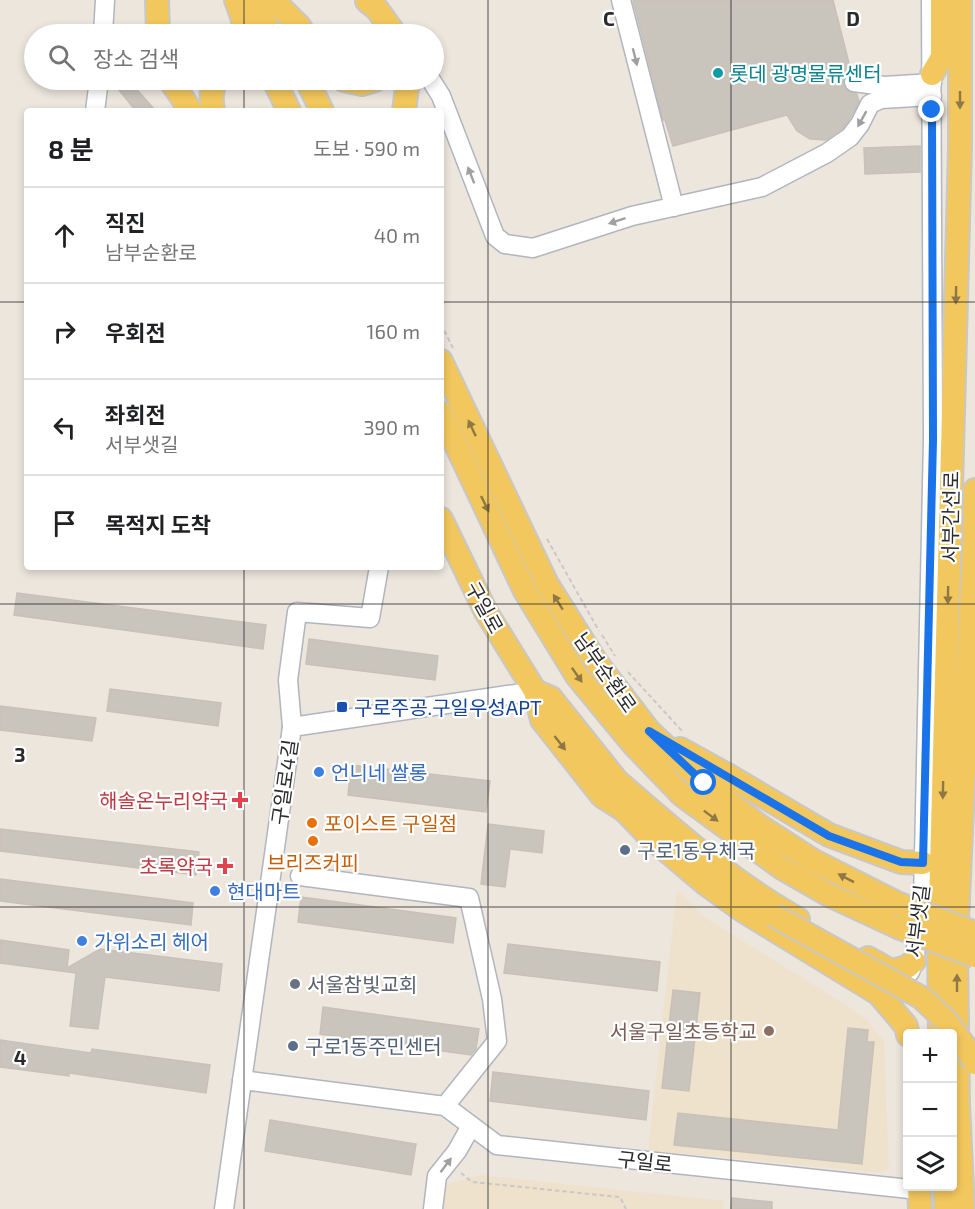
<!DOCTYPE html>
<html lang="ko">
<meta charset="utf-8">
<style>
body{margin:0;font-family:"Exo 2","Noto Sans KR",sans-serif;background:#f2f2f2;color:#202124}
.controls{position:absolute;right:18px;bottom:18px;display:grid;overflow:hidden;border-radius:6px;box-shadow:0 3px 9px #0003}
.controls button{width:54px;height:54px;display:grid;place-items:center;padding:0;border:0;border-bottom:2px solid #e0e0e0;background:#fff;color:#202124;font:30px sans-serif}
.stop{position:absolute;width:18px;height:18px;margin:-14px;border:4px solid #1a73e8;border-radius:50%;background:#fff}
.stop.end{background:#1a73e8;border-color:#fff;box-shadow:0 2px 6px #0008}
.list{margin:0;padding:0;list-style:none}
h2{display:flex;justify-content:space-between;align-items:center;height:78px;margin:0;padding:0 24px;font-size:26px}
h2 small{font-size:20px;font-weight:400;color:#757577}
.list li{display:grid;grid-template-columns:39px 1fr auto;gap:18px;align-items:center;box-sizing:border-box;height:96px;padding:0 24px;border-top:2px solid #e0e0e0}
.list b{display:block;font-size:22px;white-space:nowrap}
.list p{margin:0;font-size:20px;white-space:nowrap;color:#757577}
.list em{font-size:20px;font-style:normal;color:#757577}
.icon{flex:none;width:33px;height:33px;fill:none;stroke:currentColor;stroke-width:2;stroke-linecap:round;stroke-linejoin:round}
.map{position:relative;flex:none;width:975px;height:1209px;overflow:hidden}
.search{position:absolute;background:#fff;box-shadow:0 3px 9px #0003;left:24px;top:24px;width:420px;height:66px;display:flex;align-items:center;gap:15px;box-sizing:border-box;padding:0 21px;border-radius:33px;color:#757577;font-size:22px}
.panel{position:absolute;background:#fff;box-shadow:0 3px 9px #0003;left:24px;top:108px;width:420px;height:462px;border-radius:6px}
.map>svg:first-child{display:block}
</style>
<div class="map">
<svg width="975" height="1209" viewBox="0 0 975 1209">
<rect width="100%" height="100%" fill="#ede6dd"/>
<g fill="#efe2cd">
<polygon points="677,890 704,917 848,1006 868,1021 884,1041 889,1168 880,1173 648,1150"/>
<polygon points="481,1175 724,1201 723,1209 438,1209 440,1186"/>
</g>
<g fill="#c9c4bc" stroke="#c9c1b7" stroke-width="1.5">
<polygon points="633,0 833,0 851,71 845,76 843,86 848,91 857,94 859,102 850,118 842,129 826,140 810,139 797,131 787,115 673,146 665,120 663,120"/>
<polygon points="129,81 156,111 136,111 119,90"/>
<polygon points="920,146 920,172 865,174 864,148"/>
<polygon points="17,593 266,625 263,649 14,615"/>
<polygon points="309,639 438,656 435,680 306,664"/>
<polygon points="110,689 221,703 218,726 107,711"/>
<polygon points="0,706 96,718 92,741 0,730"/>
<polygon points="351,765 490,781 486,812 348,795"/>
<polygon points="488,824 544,831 542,853 510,849 505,887 481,884"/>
<polygon points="0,829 199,852 196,875 0,851"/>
<polygon points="0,879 193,903 191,925 0,901"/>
<polygon points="301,897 456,918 453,943 298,922"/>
<polygon points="0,940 69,950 67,968 100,949 222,964 219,991 105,977 98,1029 70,1026 76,973 0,963"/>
<polygon points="508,944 660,962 657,991 504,973"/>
<polygon points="673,990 700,993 689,1091 662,1088"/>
<polygon points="323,1007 479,1029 476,1049 471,1055 320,1034"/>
<polygon points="848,1028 868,1030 867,1042 874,1042 862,1164 674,1145 678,1113 838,1130"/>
<polygon points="0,1040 91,1053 92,1049 210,1065 206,1093 69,1073 69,1076 0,1067"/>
<polygon points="493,1072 649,1091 646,1120 490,1101"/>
<polygon points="270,1120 416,1144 411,1175 265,1151"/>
<polygon points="732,1198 772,1202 772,1209 731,1209"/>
</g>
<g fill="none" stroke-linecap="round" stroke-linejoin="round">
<defs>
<g id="minor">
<polyline points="621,0 674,207"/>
<polyline points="103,34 105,0"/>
<polyline points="431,80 441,96 495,236 505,244 533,248 632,216 762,187 827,153 850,137 860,124 870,104 881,99 932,96"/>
<polyline points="854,82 884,86 932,83"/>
<polyline points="95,111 99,80"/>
<polyline points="292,727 288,680 297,612 370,618 379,567"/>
<polyline points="300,876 469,898 492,999 497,1041 445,1106"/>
<polyline points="910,972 914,961 923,902 933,440 931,0"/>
<polyline points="242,1080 445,1106 497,1145 919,1190"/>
<polyline points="224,1209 292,727 535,691"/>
<polyline points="433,1209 437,1176 457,1151 471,1126"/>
</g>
<g id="major">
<polyline points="157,0 158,34"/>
<polyline points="236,0 244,22 240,34"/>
<polyline points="254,0 270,34"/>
<polyline points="273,0 299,26 304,34"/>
<polyline points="367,1 377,9 395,34"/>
<polyline points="932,74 942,57 942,0"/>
<polyline points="170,80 191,111"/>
<polyline points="274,80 289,111"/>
<polyline points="307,80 322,111"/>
<polyline points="344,80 362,84 375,80"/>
<path d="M 213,111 C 211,100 210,89 217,80"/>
<polyline points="404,111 408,80"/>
<polyline points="441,361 547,584 596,662 649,731 704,783 761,827 812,860 899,904"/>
<polyline points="441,413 525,591 577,676 633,744 682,795 782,868 829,895 898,927"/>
<polyline points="441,519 486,612 535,691 542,720 602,796 624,810 647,834 706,884 742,910 879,994 906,1026 908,1035"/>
<polyline points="535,691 551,698 625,791"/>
<polyline points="680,749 729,776 829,835 901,862 923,863"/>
<path d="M 616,780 C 674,830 730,881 798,919"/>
<polyline points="868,958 891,971 907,967 914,961"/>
<polyline points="940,1034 939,943 960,147 960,0"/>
<polyline points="919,1186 920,1209"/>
<polyline points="945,1186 946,1209"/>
<polyline points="963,1209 958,1104 956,944 974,542 975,490"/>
</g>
</defs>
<use href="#minor" stroke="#b1b5bf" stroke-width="21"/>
<use href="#major" stroke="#c8c8c8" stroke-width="26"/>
<g stroke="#c8c8c8" stroke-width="2" stroke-dasharray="4.5 3" stroke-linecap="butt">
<polyline points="441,324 453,348"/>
<polyline points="547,539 599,631"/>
<polyline points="602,635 615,656"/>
<polyline points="628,672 683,732"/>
<polyline points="461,1173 472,1182 620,1197 626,1209"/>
</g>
<use href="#minor" stroke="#fff" stroke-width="18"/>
<use href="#major" stroke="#f2c75d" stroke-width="22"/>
<defs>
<g id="major-bridge">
<polyline points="899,904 975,933"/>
<polyline points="773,915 922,998 947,1022 964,1045 975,1063"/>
<polyline points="898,927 975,956"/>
</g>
</defs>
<use href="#major-bridge" stroke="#c8c8c8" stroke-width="26" stroke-linecap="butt"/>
<use href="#major-bridge" stroke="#f2c75d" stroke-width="22"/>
</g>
<defs><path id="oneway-solid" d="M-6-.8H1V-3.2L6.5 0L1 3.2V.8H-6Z" transform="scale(1.5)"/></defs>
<g fill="#a0a0a0">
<use href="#oneway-solid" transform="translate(635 57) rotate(76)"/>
<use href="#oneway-solid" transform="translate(862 119) rotate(119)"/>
<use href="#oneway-solid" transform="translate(471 175) rotate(-111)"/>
<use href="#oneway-solid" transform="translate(617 221) rotate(162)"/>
<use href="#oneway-solid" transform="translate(446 1165) rotate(-53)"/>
</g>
<g fill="#8e7944">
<use href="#oneway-solid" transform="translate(960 100) rotate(90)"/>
<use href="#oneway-solid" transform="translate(956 295) rotate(91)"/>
<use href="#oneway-solid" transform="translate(472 428) rotate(-115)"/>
<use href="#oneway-solid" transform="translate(485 504) rotate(64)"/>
<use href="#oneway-solid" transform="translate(948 595) rotate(91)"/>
<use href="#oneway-solid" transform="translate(558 602) rotate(-122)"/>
<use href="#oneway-solid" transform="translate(577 675) rotate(55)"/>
<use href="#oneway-solid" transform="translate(560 743) rotate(52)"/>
<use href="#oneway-solid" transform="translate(943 790) rotate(91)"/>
<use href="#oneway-solid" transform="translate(711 816) rotate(37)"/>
<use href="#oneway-solid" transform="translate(846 878) rotate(-153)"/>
<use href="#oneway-solid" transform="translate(957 983) rotate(-90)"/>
</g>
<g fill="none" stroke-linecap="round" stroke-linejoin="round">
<polyline stroke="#1a73e8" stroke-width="8" points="704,783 649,731 829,836 901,862 923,863 933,440 932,110"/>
</g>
<path fill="none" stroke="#2b2b2b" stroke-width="1.5" stroke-opacity="0.55" d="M 244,0 L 244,34M 488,0 L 488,1209M 731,0 L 731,1209M 244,80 L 244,111M 0,302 L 27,302M 441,302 L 975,302M 244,567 L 244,1209M 0,604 L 975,604M 0,907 L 975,907"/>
<circle fill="#0f9aa8" stroke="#fff" stroke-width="2" cx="718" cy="73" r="6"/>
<rect fill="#1a4fb4" stroke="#fff" stroke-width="2" x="336" y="701" width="12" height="12" rx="3"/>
<g fill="#3f7fe0" stroke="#fff" stroke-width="2">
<circle cx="319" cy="772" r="6"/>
<circle cx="215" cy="891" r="6"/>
<circle cx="82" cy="941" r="6"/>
</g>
<g fill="#e0444e" stroke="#fff" stroke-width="2">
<path d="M237 791h6v6h6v6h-6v6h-6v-6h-6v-6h6z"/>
<path d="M222 857h6v6h6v6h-6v6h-6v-6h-6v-6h6z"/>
</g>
<g fill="#e8710a" stroke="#fff" stroke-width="2">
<circle cx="312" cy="823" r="6"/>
<circle cx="313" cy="841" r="6"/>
</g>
<g fill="#5c6f8a" stroke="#fff" stroke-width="2">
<circle cx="625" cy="850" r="6"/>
<circle cx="293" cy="1046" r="6"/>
</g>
<circle fill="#6b7280" stroke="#fff" stroke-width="2" cx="295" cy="984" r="6"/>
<circle fill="#8d6e63" stroke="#fff" stroke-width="2" cx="769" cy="1031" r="6"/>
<g text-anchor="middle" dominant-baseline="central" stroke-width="4.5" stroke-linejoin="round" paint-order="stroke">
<g font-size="20" fill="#0d838f" stroke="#fff" text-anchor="start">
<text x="730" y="73">롯데 광명물류센터</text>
</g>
<g font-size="20" fill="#2b2b2b" stroke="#fff">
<text transform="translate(950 517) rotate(-89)">서부간선로</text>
<text transform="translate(485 607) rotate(61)">구일로</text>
<text transform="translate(606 672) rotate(55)">남부순환로</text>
<text transform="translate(284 782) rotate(-82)">구일로4길</text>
<text transform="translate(917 921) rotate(-83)">서부샛길</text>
<text transform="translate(645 1161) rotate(6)">구일로</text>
</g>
<g font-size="20" fill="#164399" stroke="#fff" text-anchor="start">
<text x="354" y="707">구로주공.구일우성APT</text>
</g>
<g font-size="20" fill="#366cbe" stroke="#fff" text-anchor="start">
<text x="331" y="772">언니네 쌀롱</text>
<text x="227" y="891">현대마트</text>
<text x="94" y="941">가위소리 헤어</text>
</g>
<g font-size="20" fill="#be3a42" stroke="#fff" text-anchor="end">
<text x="228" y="800">해솔온누리약국</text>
<text x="213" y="866">초록약국</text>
</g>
<g font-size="20" fill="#c56008" stroke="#fff" text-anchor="start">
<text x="324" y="823">포이스트 구일점</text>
<text x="313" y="862" text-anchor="middle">브리즈커피</text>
</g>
<g font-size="20" fill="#4e5e75" stroke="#fff" text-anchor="start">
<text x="637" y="850">구로1동우체국</text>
<text x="305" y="1046">구로1동주민센터</text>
</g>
<g font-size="20" fill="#5b616d" stroke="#fff" text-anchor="start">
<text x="307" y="984">서울참빛교회</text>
</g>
<g font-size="20" fill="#785e54" stroke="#fff" text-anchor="end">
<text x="757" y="1031">서울구일초등학교</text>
</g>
</g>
<g font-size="20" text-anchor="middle" font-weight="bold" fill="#2b2b2b" stroke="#fff" stroke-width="4.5" stroke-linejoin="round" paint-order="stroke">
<text x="609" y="26">C</text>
<text x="853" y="26">D</text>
<text x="20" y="762">3</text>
<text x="20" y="1065">4</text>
</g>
</svg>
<div class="controls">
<button>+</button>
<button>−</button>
<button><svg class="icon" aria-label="layers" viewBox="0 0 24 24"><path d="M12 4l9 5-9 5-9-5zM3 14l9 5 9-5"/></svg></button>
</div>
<div class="stop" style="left:704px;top:783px"></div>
<div class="stop end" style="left:932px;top:110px"></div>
<div class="search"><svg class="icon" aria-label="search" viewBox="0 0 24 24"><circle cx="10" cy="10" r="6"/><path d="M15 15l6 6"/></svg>장소 검색</div>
<section class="panel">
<h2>8 분<small>도보 · 590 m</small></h2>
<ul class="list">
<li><svg class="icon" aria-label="ahead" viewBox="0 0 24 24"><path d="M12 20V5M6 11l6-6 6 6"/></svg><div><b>직진</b><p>남부순환로</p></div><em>40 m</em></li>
<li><svg class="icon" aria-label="right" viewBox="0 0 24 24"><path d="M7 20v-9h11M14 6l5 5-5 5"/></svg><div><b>우회전</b></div><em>160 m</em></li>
<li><svg class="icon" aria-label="left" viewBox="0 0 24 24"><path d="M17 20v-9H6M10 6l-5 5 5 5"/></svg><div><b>좌회전</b><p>서부샛길</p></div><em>390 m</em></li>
<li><svg class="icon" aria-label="arrive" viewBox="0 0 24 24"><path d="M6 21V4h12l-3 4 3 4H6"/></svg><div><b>목적지 도착</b></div></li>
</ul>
</section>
</div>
